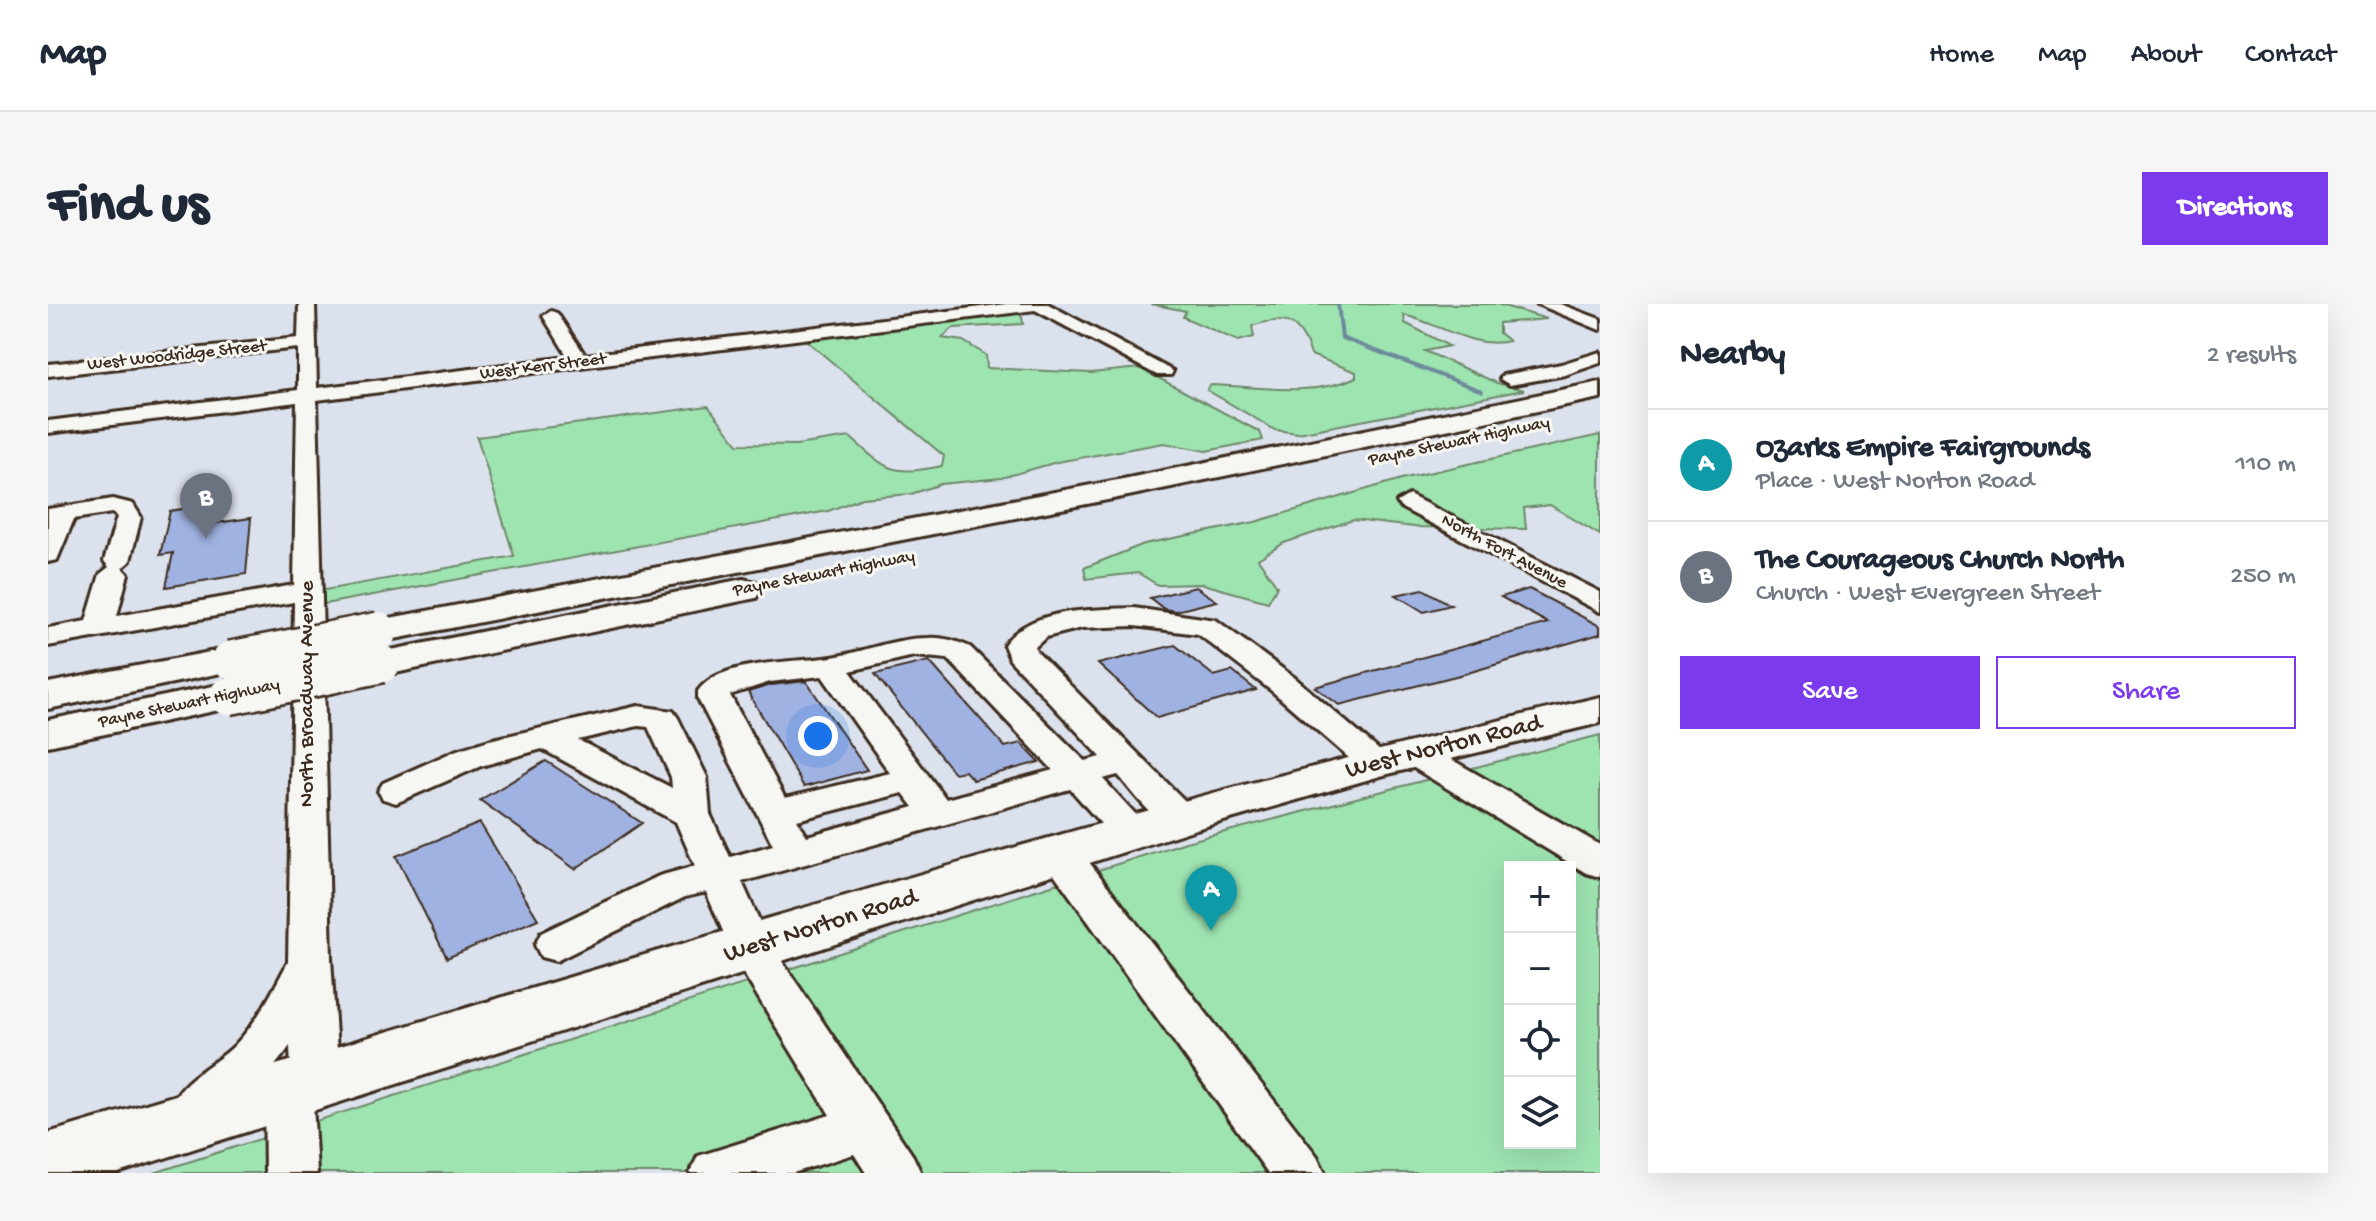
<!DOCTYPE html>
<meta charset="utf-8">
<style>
body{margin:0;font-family:"Gochi Hand",sans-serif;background:#f6f6f7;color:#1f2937}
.controls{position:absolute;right:24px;bottom:24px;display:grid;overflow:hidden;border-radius:0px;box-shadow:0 8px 32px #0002}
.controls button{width:72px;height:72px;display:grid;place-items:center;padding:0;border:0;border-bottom:2px solid #e0e1e3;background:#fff;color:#1f2937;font:40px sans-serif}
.you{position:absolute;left:770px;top:432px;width:28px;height:28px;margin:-20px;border:6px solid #fff;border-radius:50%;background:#1a73e8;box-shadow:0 0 0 12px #1a73e833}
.badge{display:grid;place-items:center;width:52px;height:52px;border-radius:50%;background:#7c3aed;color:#fff;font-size:26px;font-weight:700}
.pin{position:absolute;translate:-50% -66px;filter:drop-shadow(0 2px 4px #0008)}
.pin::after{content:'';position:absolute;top:42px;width:28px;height:24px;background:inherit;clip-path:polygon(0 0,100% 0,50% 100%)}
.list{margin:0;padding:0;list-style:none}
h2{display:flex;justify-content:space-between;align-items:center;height:104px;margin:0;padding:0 32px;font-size:34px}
h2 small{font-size:26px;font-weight:400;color:#747a83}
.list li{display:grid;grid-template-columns:52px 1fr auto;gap:24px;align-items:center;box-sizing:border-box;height:112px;padding:0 32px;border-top:2px solid #e0e1e3}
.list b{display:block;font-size:30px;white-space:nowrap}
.list p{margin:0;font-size:26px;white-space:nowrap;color:#747a83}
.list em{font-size:26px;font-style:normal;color:#747a83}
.actions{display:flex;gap:16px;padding:24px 32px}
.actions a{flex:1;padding:18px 0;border:2px solid #7c3aed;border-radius:0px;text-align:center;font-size:28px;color:#7c3aed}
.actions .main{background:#7c3aed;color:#fff}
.icon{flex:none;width:44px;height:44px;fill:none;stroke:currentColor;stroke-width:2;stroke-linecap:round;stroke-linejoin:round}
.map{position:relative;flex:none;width:1552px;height:869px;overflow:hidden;border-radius:0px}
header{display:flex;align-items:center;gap:48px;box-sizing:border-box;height:112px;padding:0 40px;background:#fff;border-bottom:2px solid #e0e1e3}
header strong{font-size:38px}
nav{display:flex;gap:44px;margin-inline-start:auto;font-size:28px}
.intro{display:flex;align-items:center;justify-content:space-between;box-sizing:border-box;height:192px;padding:0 48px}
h1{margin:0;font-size:56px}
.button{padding:20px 36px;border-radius:0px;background:#7c3aed;color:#fff;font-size:28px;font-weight:700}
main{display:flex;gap:48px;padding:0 48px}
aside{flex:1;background:#fff;border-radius:0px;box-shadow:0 8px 32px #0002}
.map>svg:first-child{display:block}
</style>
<header>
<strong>Map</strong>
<nav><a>Home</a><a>Map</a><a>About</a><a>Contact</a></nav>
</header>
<div class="intro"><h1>Find us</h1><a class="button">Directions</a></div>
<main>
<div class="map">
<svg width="1552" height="869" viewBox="0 0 1552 869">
<rect width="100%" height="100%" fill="#dce2ed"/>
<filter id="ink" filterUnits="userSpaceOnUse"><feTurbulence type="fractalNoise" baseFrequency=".0125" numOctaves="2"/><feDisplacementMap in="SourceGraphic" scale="16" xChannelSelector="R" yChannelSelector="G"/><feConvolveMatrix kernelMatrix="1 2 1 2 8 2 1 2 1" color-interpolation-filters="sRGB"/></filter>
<g filter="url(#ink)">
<g fill="#9ee4b1" stroke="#6c8768" stroke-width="2" fill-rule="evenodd">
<path d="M 1103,0 L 1449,0 L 1499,15 L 1451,19 L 1451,29 L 1461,37 C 1427,46 1389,19 1356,11 L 1357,19 L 1401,42 L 1377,47 L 1449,79 L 1476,86 L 1250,129 L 1227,126 L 1159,86 L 1163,81 C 1209,82 1265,94 1308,73 L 1308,68 L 1263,51 C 1252,18 1239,10 1204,22 L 1206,33 L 1190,37 L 1135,13 L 1138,7 Z"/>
<path d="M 966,6 L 974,13 L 975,20 L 905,24 L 894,34 L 915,37 L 938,51 L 939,64 L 1043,69 L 1092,64 L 1212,128 L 1215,136 L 1158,147 L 1116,139 L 1009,158 L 953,174 L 893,180 L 863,190 L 814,194 L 780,207 L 271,301 L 271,287 L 466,252 L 429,133 L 660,102 L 690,140 L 748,141 L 802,133 C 840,167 843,172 894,162 L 896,152 L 754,33 Z"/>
<polygon points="1552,131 1552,231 1502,201 1476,204 1478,225 1366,223 1305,216 1236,239 1210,255 1229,282 1220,298 1155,280 1110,281 1090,269 1038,275 1036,264 1096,240 1207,218 1357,174"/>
<path d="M 1552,431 L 1552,869 L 106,869 L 1138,538 ZM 1462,563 L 1522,563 L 1522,839 L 1462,839 Z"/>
</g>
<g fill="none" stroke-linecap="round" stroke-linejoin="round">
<polyline stroke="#6d8b9b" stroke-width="4" points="1290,0 1294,34 1434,87"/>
</g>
<g fill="#a0b2e1" stroke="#3b2a1e" stroke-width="2">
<polygon points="158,201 154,221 203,214 198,270 118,283 125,249 112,251 122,207"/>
<polygon points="1148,283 1169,297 1128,307 1116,305 1102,294"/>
<polygon points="1375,285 1403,301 1376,308 1348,291"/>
<polygon points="1481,285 1552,322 1552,330 1416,370 1291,401 1267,383 1500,319 1453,293"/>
<polygon points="1127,341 1166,372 1184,367 1208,386 1109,414 1050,360"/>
<polygon points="881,357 957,443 973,439 991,458 925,476 917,467 906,469 827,370"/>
<polygon points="758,377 819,466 756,483 700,388 723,381"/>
<polygon points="498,457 594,519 527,565 432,496"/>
<polygon points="432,519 490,615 399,654 348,552"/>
</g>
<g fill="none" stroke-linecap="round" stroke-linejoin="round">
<defs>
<g id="minor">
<path d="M 251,0 L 267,0 L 269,84 L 520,53 L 495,12 L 503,7 L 509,9 L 537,51 L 958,0 L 1000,0 L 1125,67 L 1123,71 L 1109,71 L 987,6 L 269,96 L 283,654 L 291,779 L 284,794 L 265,799 L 269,869 L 217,869 L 216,788 L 223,773 L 243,767 L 242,742 C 218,775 188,807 149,821 L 132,814 L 124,799 C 136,773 167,761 187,741 C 211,716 224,688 240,658 L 246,298 L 0,342 L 0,324 L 38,317 L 52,270 L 61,263 L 56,257 L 69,213 L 64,209 L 26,215 L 9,256 L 0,258 L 0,205 L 65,195 L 85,200 L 93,213 L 82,257 L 74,264 L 80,270 L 69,312 L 246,281 L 249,98 L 0,129 L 0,117 L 250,86 L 250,44 L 0,72 L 0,60 L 250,34 Z"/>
<polygon points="1489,0 1512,0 1552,15 1552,26"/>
<polygon points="1552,48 1552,59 1517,71 1462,81 1452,75 1455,71 1513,60"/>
<polygon points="1361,191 1552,288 1552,308 1352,203 1349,198"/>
<path d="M 1086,304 L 1168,316 L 1247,374 L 1346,459 L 1340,467 L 1328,470 L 1316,467 L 1225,388 L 1150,330 L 1086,322 L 1034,324 L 998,333 L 987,343 L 988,347 L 1144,504 L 1150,513 L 1144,522 C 1112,531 1090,493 1070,471 L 1055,475 L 1103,527 L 1097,536 C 1065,545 1043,506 1022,485 L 694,578 L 721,638 L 865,852 L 873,869 L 818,869 L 806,850 L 745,869 L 642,869 L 650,852 L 782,811 L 688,657 L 658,588 L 637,593 L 508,657 L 493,653 L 487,641 L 493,629 L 611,572 L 647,562 L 628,518 L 494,445 L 433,462 L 348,499 L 335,495 L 330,487 L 335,479 L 409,446 L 441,436 L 590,402 L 625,407 L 630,414 L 659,473 L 662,510 L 682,553 L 725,541 L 650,395 L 650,387 C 672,355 749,359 784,353 C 816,348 846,334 880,334 C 895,333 908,337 922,343 L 1037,457 L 1053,453 L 962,356 L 956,341 C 982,303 1045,306 1086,304 ZM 866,352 L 900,355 L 1005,466 L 898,495 L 802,367 ZM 774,372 L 842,469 L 737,494 L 682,391 L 722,378 ZM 590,422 L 600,423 L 623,473 L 624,484 L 530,436 ZM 855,489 L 866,503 L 759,532 L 749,516 Z"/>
<polygon points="1368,439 1380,442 1552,541 1552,573 1538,569 1356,458 1351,450 1356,442"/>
<polygon points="1013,536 1027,540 1269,852 1277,869 1220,869 999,560 994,550 999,540"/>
</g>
<path id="major" d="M 1552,393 L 1552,419 L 1336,471 L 1148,525 L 70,869 L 0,869 L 0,829 C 515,677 1028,513 1552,393 Z"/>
<g id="highway">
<polygon points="1552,78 1552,94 1080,192 331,338 317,335 312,327 317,319 331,316 1080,174"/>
<polygon points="695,275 708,278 713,286 708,294 333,372 319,368 313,360 319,352 333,348"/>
<polygon points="183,344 197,348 203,356 197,364 0,405 0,379"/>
<polygon points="180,379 195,383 201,392 195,401 0,442 0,416"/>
</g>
</defs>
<use href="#minor" stroke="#3b2a1e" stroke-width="6"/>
<use href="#major" stroke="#3b2a1e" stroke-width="6"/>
<use href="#highway" stroke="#3b2a1e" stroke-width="6"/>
<use href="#minor" fill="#f6f6f2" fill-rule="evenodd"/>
<use href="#major" fill="#f6f6f2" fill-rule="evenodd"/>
<use href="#highway" fill="#f6f6f2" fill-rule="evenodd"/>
<defs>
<g id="highway-bridge">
<polyline points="183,356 331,327"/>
<polyline points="180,392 333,360"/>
</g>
</defs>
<use href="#highway-bridge" stroke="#3b2a1e" stroke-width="42" stroke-linecap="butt"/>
<use href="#highway-bridge" stroke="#f6f6f2" stroke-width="37"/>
</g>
</g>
<g text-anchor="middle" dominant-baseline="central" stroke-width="6" stroke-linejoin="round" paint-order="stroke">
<g font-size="18" fill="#3b2a1e" stroke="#f6f6f2">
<text transform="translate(129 52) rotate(-6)">West Woodridge Street</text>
<text transform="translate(495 63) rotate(-7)">West Kerr Street</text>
<text transform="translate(1411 138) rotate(-12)">Payne Stewart Highway</text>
<text transform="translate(1456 248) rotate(28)">North Fort Avenue</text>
<text transform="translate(776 270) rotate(-11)">Payne Stewart Highway</text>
<text transform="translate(141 400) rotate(-12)">Payne Stewart Highway</text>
</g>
<g font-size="22" fill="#3b2a1e" stroke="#f6f6f2">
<text transform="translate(260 390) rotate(-90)">North Broadway Avenue</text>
</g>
<g font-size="26" fill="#3b2a1e" stroke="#f6f6f2">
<text transform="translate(1396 444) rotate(-14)">West Norton Road</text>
<text transform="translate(773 623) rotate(-17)">West Norton Road</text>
</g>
</g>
</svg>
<div class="controls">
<button>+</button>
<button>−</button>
<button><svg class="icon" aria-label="locate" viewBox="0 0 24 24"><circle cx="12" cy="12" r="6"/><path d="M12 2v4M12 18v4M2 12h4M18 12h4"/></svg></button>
<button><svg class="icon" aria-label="layers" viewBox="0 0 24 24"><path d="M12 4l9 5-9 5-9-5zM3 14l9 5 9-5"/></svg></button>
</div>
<div class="you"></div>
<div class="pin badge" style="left:1163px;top:627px;background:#0f9aa8">A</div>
<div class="pin badge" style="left:158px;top:235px;background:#6b7280">B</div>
</div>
<aside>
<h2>Nearby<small>2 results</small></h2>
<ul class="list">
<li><span class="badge" style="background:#0f9aa8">A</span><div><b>Ozarks Empire Fairgrounds</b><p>Place · West Norton Road</p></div><em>110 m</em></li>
<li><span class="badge" style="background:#6b7280">B</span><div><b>The Courageous Church North</b><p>Church · West Evergreen Street</p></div><em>250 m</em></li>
</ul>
<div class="actions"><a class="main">Save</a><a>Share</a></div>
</aside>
</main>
